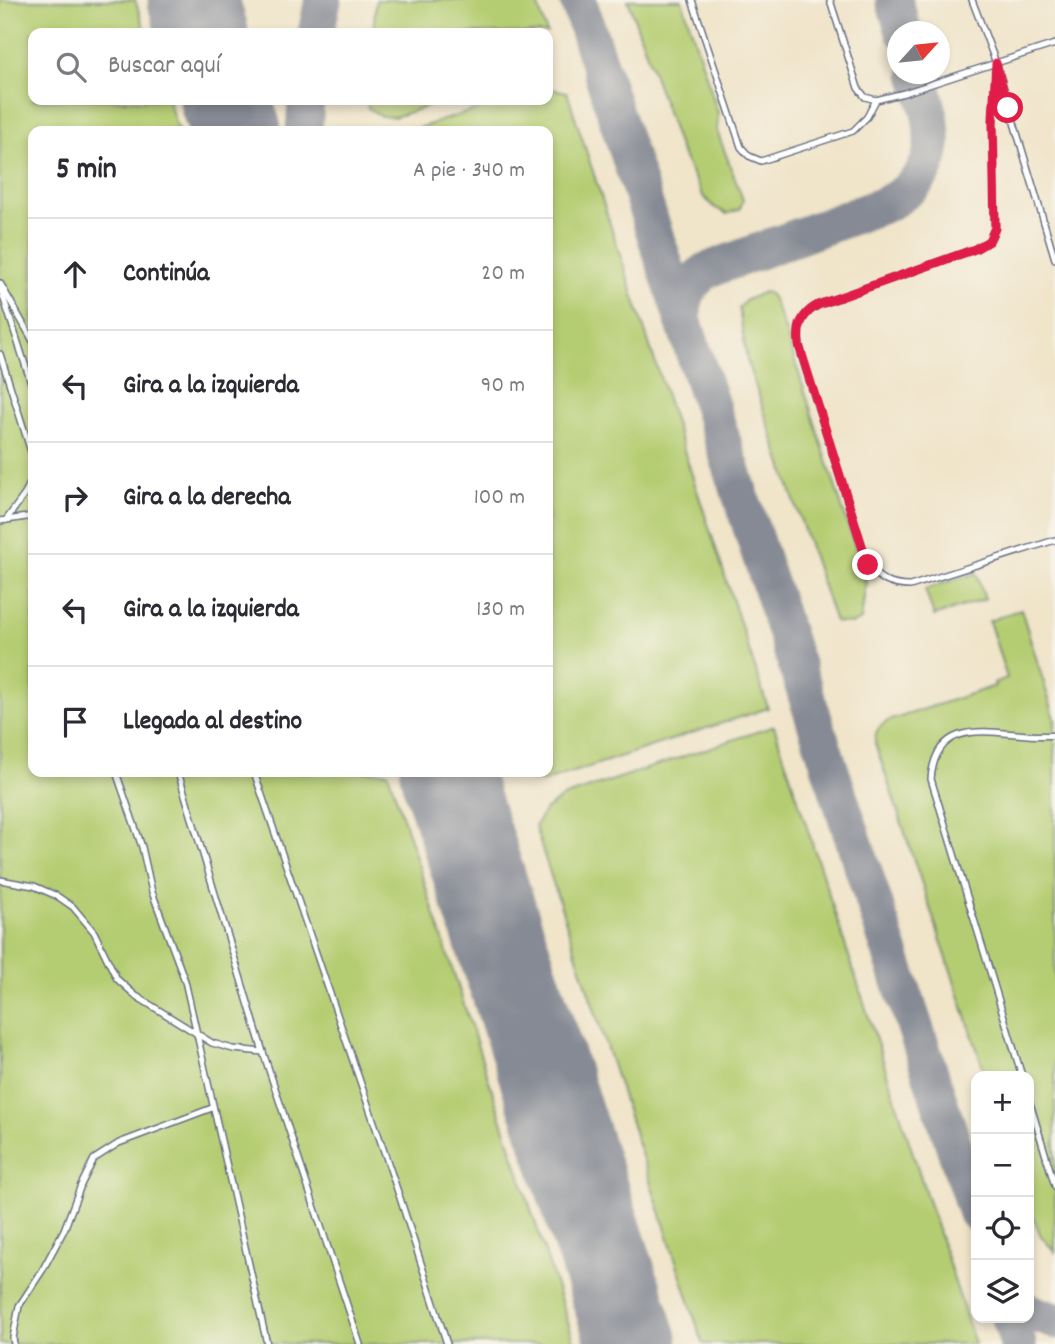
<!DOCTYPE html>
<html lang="es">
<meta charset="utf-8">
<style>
body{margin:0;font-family:Dekko,sans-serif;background:#f7f7f7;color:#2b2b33}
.controls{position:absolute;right:21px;bottom:21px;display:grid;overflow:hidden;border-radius:14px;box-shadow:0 4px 10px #0003}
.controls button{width:63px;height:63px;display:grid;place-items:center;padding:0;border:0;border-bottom:2px solid #e1e1e2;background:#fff;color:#2b2b33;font:35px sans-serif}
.compass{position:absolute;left:887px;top:21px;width:63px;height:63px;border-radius:50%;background:#fff;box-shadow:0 4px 10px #0003;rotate:63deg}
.stop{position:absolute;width:21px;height:21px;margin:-16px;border:5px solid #e11d48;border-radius:50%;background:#fff}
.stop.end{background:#e11d48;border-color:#fff;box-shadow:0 2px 7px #0008}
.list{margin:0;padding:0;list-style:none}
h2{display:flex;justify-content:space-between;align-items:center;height:91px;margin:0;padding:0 28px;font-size:30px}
h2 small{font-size:23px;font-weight:400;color:#7c7c81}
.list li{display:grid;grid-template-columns:46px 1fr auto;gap:21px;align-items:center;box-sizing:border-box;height:112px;padding:0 28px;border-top:2px solid #e1e1e2}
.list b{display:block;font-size:26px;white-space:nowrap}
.list em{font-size:23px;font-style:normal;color:#7c7c81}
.icon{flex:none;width:38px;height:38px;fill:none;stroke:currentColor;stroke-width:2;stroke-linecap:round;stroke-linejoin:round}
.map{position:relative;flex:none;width:1055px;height:1344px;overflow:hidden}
.search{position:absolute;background:#fff;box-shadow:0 4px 10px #0003;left:28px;top:28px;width:525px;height:77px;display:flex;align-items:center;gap:18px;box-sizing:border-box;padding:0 24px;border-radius:14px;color:#7c7c81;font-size:26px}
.panel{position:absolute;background:#fff;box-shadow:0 4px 10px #0003;left:28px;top:126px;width:525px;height:651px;border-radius:14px}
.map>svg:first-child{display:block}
</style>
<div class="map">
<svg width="1055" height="1344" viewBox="0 0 1055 1344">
<rect width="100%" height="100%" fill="#f7f3e8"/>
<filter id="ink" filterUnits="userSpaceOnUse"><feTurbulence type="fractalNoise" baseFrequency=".0143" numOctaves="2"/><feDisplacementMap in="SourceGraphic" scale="14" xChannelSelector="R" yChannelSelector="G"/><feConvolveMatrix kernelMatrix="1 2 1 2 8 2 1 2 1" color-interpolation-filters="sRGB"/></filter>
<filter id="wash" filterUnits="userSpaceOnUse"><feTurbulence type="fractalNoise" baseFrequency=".00686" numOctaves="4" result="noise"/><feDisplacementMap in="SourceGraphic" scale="28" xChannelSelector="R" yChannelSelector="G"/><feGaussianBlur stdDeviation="1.57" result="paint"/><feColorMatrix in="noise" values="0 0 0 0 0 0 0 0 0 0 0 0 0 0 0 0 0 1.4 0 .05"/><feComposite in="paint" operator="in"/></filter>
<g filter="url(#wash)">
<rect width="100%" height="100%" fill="#f0e4c9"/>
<g fill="#b5cd72" stroke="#687e68" stroke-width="2">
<polygon points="0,0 135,0 146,33 33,33 33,100 168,100 178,131 33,131 33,772 388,772 575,1344 0,1344"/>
<polygon points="376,0 536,0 547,33 373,33"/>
<polygon points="628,0 682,0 718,113 717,131 743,200 740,209 727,214 714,207 703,196 680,150"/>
<polygon points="548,88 567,92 768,708 543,782 529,780 517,772 548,772 548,131 409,131 506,100 548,100"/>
<polygon points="367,100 447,100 395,117 381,116 368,108"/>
<polygon points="764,292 768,293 772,297 785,330 866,582 861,620 852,624 835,622 747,361 739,308 746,300"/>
<polygon points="976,573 985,599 934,616 925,589"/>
<path d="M 1021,609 L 1055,719 L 1055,1252 L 1041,1236 L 1029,1207 L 1029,1076 L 986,1076 L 875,743 C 875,732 878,727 888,721 L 995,686 L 994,683 L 1007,678 L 989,621 Z"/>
<polygon points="774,726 975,1344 703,1344 535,827 545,810 563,797"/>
</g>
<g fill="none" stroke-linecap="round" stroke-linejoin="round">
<g stroke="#868a94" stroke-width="37">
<polyline points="193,0 206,33"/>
<polyline points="578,0 976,1213"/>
<polyline points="894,0 904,32"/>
<polyline points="316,33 323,0"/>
<polyline points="304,131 306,100"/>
<path d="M 683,320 C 682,298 689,282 708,270 L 886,204 C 947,172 936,130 918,74"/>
<polyline points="1029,1312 1055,1321"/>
<polyline points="1010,1318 1018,1344"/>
</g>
<g stroke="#868a94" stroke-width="91">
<polyline points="193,0 203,33"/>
<polyline points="225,100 236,131"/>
<polyline points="445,772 633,1344"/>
</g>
</g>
</g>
<g filter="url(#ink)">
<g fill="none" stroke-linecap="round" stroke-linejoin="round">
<defs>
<g id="lane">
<polyline points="692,0 741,147 749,156 761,161 853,131 867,117 876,100 904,93 996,63"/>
<polyline points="830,0 858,88 865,97 876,100"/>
<polyline points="972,0 996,63 1055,259"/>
<path d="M 1055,44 L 996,63 L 993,122 L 995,228 L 989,241 L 975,249 L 818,305 C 794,318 797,338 803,360 L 868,565 C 879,580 891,586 910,586 L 1055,540"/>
<polyline points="0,283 33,341"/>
<polyline points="0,287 33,389"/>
<polyline points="0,354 33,458"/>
<polyline points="6,520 25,494 33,476"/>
<polyline points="0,521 33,516"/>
<polyline points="116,772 142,847 152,892 185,981 267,1344"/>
<polyline points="178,772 263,1052"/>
<polyline points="254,772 400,1198 447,1344"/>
<polyline points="0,880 34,886 57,896 73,907 94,932 117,979 136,996 212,1043 233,1049 263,1052 360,1344"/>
<path d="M 1022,1076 L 931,779 C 937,706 1009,741 1055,735"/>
<polyline points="1029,1100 1055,1186"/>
<polyline points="14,1344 13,1338 19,1306 42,1271 64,1230 81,1185 94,1159 119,1143 212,1108"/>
</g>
</defs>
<use href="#lane" stroke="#666e83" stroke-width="8"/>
<use href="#lane" stroke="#fff" stroke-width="5"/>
</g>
</g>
<g fill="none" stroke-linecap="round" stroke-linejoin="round" filter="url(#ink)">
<path stroke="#e11d48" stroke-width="9" d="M 868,565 L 799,345 C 797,327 801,314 818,305 L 975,249 L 989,241 L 995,228 L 993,122 L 996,63 L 1008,108"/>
</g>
</svg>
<div class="controls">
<button>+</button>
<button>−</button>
<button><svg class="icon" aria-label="locate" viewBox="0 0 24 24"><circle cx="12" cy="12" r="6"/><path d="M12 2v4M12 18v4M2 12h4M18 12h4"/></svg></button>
<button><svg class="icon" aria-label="layers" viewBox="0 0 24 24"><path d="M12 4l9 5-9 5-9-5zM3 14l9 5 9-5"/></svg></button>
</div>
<svg class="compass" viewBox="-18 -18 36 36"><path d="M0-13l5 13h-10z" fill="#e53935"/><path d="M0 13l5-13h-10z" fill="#7c7c81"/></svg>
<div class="stop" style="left:1008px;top:108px"></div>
<div class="stop end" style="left:868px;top:565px"></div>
<div class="search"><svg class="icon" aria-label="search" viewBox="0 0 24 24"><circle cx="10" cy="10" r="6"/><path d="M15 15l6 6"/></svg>Buscar aquí</div>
<section class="panel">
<h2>5 min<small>A pie · 340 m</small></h2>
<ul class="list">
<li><svg class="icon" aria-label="ahead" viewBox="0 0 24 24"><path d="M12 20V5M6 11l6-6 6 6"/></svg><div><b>Continúa</b></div><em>20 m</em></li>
<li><svg class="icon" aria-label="left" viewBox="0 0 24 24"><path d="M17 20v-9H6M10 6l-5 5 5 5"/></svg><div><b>Gira a la izquierda</b></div><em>90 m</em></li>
<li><svg class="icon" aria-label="right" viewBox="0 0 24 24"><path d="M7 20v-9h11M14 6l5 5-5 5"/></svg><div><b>Gira a la derecha</b></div><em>100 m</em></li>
<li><svg class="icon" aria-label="left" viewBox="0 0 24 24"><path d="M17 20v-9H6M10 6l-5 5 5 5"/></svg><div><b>Gira a la izquierda</b></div><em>130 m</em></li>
<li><svg class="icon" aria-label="arrive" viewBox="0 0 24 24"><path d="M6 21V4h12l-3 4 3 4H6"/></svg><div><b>Llegada al destino</b></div></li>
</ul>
</section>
</div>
